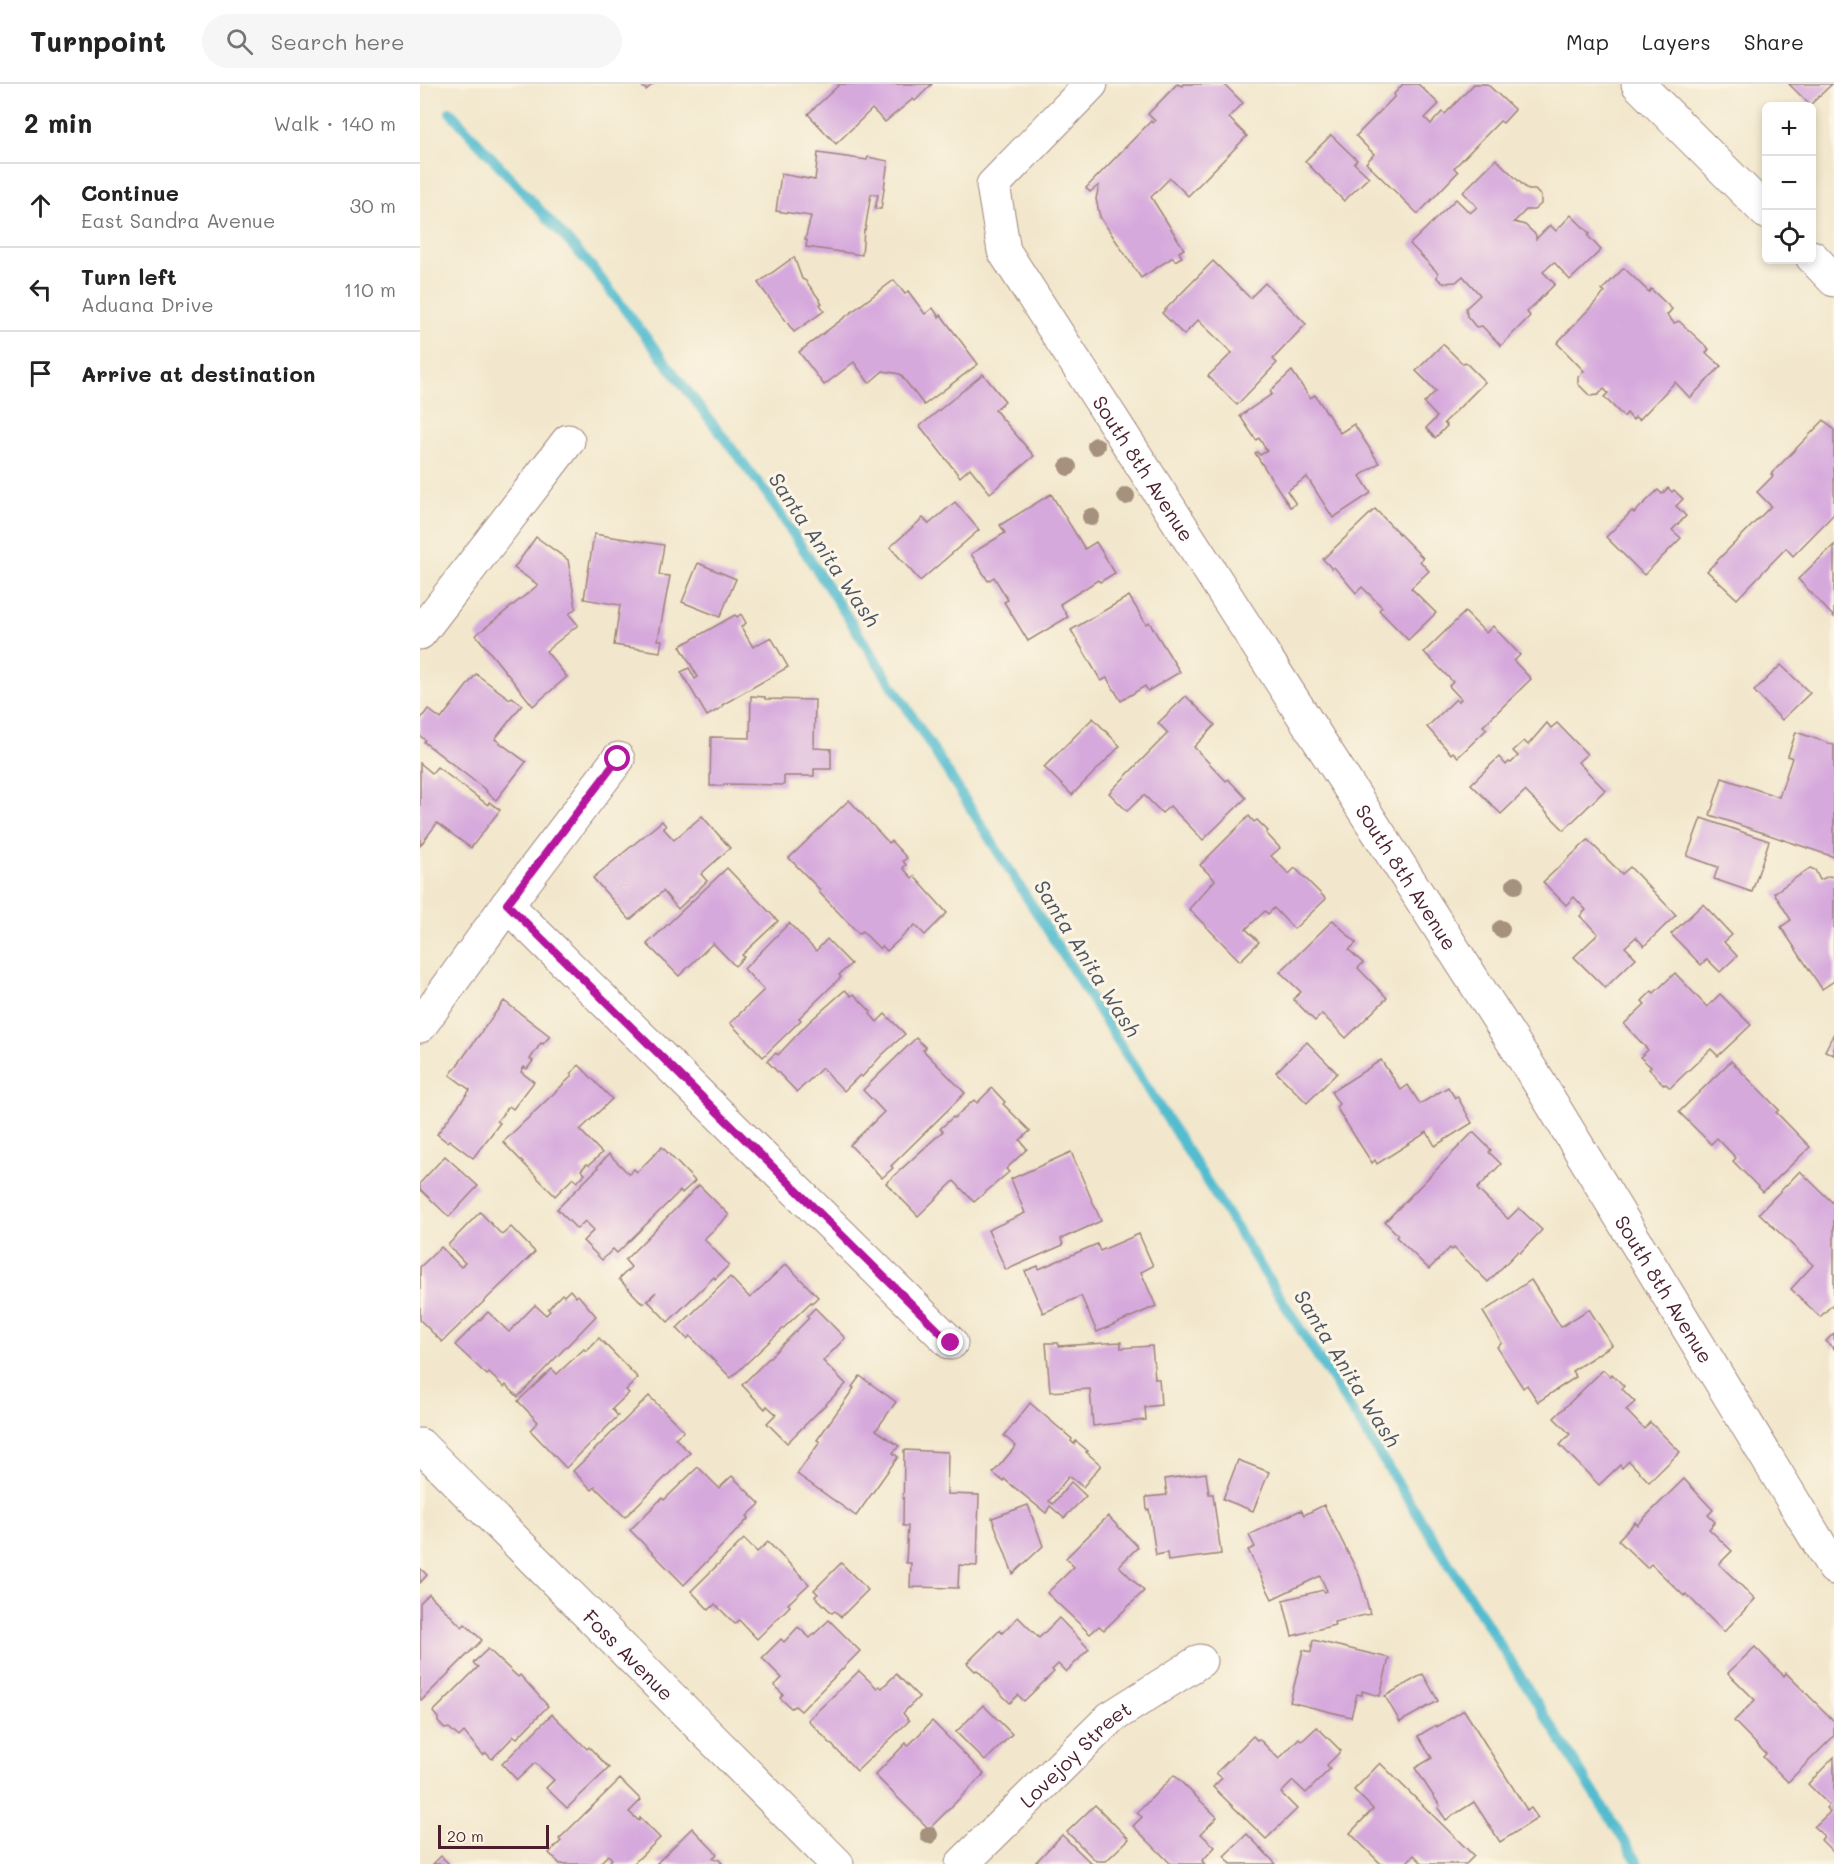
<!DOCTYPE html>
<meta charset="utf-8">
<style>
body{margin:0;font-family:Mali,sans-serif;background:#f6f6f6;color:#222}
.controls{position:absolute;right:18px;top:18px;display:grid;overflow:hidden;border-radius:9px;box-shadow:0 3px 9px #0003}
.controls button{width:54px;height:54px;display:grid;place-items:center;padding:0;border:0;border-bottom:2px solid #e0e0e0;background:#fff;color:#222;font:30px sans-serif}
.scale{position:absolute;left:18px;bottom:15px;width:111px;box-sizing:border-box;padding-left:6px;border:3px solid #4a1f2b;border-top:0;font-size:16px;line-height:21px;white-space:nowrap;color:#4a1f2b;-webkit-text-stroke:4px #fcf5e5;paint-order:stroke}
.stop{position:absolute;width:18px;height:18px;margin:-14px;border:4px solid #b5179e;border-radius:50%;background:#fff}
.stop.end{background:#b5179e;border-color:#fff;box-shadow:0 2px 6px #0008}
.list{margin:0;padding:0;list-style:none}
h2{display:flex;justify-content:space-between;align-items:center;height:78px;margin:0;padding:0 24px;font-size:26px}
h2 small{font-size:20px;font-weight:400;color:#767676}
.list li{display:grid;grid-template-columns:39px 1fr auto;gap:18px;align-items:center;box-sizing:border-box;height:84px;padding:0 24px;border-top:2px solid #e0e0e0}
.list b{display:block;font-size:22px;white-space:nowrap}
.list p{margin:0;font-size:20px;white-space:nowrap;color:#767676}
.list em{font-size:20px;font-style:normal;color:#767676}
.icon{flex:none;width:33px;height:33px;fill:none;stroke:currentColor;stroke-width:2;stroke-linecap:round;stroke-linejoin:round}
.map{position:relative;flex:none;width:1414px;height:1780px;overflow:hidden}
header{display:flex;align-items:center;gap:36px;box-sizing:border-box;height:84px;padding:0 30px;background:#fff;border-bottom:2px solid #e0e0e0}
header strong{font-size:28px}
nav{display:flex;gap:33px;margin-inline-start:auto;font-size:21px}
.search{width:420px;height:54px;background:#f6f6f6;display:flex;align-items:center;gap:15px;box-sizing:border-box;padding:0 21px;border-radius:33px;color:#767676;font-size:22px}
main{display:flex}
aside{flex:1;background:#fff}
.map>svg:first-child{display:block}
</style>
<header>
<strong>Turnpoint</strong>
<div class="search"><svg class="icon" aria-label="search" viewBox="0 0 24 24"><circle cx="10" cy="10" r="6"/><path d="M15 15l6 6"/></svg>Search here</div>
<nav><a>Map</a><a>Layers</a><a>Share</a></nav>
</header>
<main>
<aside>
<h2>2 min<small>Walk · 140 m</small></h2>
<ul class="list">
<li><svg class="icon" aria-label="ahead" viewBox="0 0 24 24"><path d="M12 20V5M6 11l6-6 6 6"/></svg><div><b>Continue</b><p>East Sandra Avenue</p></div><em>30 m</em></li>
<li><svg class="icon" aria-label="left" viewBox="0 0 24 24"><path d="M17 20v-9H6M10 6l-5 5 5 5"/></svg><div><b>Turn left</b><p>Aduana Drive</p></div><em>110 m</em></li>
<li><svg class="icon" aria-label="arrive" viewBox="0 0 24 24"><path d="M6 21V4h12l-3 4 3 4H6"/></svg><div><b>Arrive at destination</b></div></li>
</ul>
</aside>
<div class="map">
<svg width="1414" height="1780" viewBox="0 0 1414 1780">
<rect width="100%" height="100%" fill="#fcf5e5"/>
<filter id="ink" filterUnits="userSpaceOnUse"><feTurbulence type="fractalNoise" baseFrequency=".0167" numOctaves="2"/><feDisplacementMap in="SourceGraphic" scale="12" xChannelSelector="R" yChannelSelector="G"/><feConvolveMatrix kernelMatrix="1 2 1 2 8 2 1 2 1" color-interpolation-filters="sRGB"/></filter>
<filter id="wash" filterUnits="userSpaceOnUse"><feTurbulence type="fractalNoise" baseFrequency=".008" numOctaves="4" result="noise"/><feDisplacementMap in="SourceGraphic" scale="24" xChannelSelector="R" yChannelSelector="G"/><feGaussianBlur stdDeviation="1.35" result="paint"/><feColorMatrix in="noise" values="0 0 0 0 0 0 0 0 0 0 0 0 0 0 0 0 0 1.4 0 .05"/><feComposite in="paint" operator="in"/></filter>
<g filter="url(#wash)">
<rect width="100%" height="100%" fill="#f2e7cc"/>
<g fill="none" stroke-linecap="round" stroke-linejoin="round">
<polyline stroke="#52bccf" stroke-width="10" points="30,28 172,183 347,410 487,624 1219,1780"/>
</g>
<g id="blocks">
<g fill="#d6a9dd">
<polygon points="220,0 233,0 226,6"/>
<polygon points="420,0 512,0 495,17 493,15 465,38 452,25 416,60 388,30"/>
<polygon points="757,0 762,2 763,0 804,0 823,19 809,34 827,52 768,112 750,94 731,113 764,165 759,168 762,173 755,177 753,173 721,194 680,133 676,115 679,101 670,108 666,104 731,37 732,39 735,37 728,30"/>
<polygon points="983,0 998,0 1019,20 1005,34 1011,40 1022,28 1025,30 1054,0 1067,0 1095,26 1083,39 1080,37 1034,84 1038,88 998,130 946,79 954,70 936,52 975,12 974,10"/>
<polygon points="1369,0 1412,0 1390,21"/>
<polygon points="911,51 937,76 934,79 949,93 924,117 885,77"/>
<polygon points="398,69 447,76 448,73 468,77 461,125 455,125 458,111 451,110 445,146 444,146 442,171 386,163 387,156 385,156 391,132 356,127 361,90 395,96"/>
<polygon points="1076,75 1108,106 1115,106 1121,112 1121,120 1114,126 1106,126 1094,138 1105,141 1116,151 1116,155 1130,141 1136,147 1151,131 1170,150 1168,152 1181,166 1150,196 1134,178 1123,188 1135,200 1107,228 1110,232 1081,262 1062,242 1056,243 1047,232 1046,224 1060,211 1043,192 1036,198 1023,199 1017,194 1018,189 990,160 1036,115 1050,129 1057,123 1043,108"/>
<polygon points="374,173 382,195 386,197 402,219 400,220 404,227 374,248 338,199"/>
<polygon points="793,177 830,214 845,199 886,240 853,275 857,279 817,321 788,292 812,269 778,236 764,251 742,229"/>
<polygon points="1204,184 1229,208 1231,205 1252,225 1247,231 1254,239 1259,237 1289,265 1286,269 1301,282 1270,314 1255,298 1219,336 1215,333 1213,336 1207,329 1204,333 1184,313 1188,309 1184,305 1178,311 1170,312 1158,300 1158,293 1164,287 1137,259 1185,208 1182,206"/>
<polygon points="474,196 485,210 488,207 505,230 513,224 519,233 521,231 558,280 504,321 480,290 463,287 449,299 434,278 404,301 379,268"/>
<polygon points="1023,260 1043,280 1045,278 1065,298 1024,339 1027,342 1015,354 1006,344 1017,333 1004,319 1016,307 996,287"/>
<polygon points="872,287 890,314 895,311 920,349 934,340 959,379 940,392 951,409 913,434 887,393 867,407 876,420 870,423 835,369 837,368 840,371 847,367 839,354 836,356 820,332 852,310 850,307"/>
<polygon points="563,290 585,317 575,326 614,372 570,409 550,384 540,393 500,342"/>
<polygon points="1404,336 1414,346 1414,430 1373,472 1366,464 1317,515 1287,487 1351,422 1337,408 1353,392 1351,390"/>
<polygon points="1248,404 1252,408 1254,406 1263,415 1256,422 1266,432 1252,446 1261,454 1224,491 1186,453 1212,427 1214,429 1238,406 1242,410"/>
<polygon points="631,410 665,465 676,458 695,489 680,498 678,496 640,520 648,533 608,557 584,518 588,516 574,493 568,497 551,470 585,449 580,441"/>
<polygon points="535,418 559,446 500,497 470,463 503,434 509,440"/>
<polygon points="955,425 1003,474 1000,477 1009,487 991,504 1016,529 988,556 959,526 962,523 942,503 936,509 914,483 912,485 903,475"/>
<polygon points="174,450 244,461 239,491 250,492 238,556 242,556 240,568 194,561 200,521 164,515"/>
<polygon points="116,453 148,476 156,524 149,530 158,541 126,567 147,593 113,622 56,551 118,501 94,484"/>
<polygon points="1414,461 1414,533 1378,495"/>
<polygon points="278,479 316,495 300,533 262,518"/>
<polygon points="709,512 726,540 729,538 760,588 728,607 725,602 701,617 687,594 681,597 651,546"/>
<polygon points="1045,528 1066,549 1073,542 1100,571 1094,577 1111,595 1063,642 1067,645 1038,673 1033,668 1031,670 1007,643 1036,615 1038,618 1041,615 1029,602 1033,598 1004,568"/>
<polygon points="321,530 326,539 321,543 333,563 351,553 368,583 302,621 303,623 287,632 261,588 269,584 275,595 278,593 260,562 315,531 317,533"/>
<polygon points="1361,581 1390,609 1362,636 1334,607"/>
<polygon points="56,590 90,615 92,613 102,621 75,655 106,678 76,716 66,708 67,707 4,658 5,656 0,652 0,636 8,625 21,635"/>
<polygon points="331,612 345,613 345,615 395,616 394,664 411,665 411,685 394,685 394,692 364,692 364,701 304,700 303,702 290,702 291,653 330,654"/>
<polygon points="766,612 795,641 774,663 806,697 808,695 826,714 783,756 750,722 742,729 724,711 707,727 689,709 748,649 738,639"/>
<polygon points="673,634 700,662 652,711 624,683"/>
<polygon points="1127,639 1131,644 1137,639 1167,670 1158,678 1185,706 1144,746 1105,707 1081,730 1051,700 1079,673 1086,681 1089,678 1091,679 1098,672 1093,667 1104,657 1108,661"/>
<polygon points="1376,648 1414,661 1414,773 1290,731 1302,694 1359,713 1372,674 1368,672"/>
<polygon points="0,679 12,689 17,683 68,721 69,718 80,726 51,764 17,739 0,762"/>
<polygon points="429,716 469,759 471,757 487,774 483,777 486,781 483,784 492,794 494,792 527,829 505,851 495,841 467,867 462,862 460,865 442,847 439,850 399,808 400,806 369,774"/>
<polygon points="282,732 310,764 281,790 287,797 258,825 243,807 210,836 173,794 242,737 246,742 243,744 254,756"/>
<polygon points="829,732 834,738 837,736 848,747 846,749 860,764 851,772 869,790 875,784 906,815 874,845 854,824 848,830 845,827 826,845 839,858 820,877 769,825 795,796 780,781"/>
<polygon points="1281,734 1349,757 1332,808 1294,795 1298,783 1267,772"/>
<polygon points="1168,756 1202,790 1210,783 1256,831 1224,862 1216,853 1205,863 1216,874 1185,904 1154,873 1178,850 1160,832 1166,826 1154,813 1146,821 1123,798"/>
<polygon points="307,784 358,837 322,871 324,873 315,882 293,859 259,892 227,860"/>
<polygon points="1390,784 1395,786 1400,796 1409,792 1414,793 1414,897 1402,905 1361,843 1371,836 1354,809"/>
<polygon points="1283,820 1312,851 1304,858 1317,872 1300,888 1287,875 1281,881 1251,850"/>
<polygon points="913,836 936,859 929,866 943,879 938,884 967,914 926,954 902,930 895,937 873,915 881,908 860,888"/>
<polygon points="369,839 396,867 407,855 431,880 419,891 421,893 379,934 381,936 343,973 310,939 344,906 324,885"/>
<polygon points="1255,889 1287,923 1300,910 1331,941 1298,972 1291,965 1250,1004 1246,1000 1244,1001 1229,985 1231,983 1220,973 1228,966 1204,940 1225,920 1222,917 1232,907 1234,909"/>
<polygon points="425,906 431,912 434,910 451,928 450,930 457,938 465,930 485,950 462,971 442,993 440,991 424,1007 402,984 377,1008 347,977 356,969 358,971 389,938"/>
<polygon points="84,917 130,952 123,960 121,959 110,975 113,977 107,985 104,983 101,988 114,998 93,1025 89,1022 77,1037 80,1039 53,1074 29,1056 27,1058 17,1050 50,1006 30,991"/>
<polygon points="1414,949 1414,971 1405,967"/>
<polygon points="496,954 506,964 503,966 545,1009 471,1082 473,1084 462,1094 430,1061 464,1028 443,1006"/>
<polygon points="887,958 917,989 887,1019 856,988"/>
<polygon points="961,976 981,1006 988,1001 1000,1020 1028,1003 1035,1014 1037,1012 1052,1039 1015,1062 1007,1048 957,1080 955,1076 952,1079 916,1023 919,1020 911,1008"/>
<polygon points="1311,977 1359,1026 1356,1028 1390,1063 1343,1108 1313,1077 1316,1074 1297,1054 1291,1060 1259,1028"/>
<polygon points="159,981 192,1015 160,1046 182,1069 169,1081 167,1080 161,1086 165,1090 157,1098 153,1094 135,1112 83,1058 152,992 150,990"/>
<polygon points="572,1004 585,1018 583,1020 610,1047 600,1056 607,1065 586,1085 589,1088 554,1118 534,1097 498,1132 466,1099 523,1047 520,1045 533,1033 534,1034 554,1016 557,1019"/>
<polygon points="1053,1048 1071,1066 1069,1068 1081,1080 1057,1105 1088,1135 1099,1124 1122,1146 1100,1169 1098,1167 1068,1198 1034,1164 1032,1166 1030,1164 1009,1185 976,1153 978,1151 965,1138"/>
<polygon points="242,1063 275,1097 262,1109 260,1107 197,1169 193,1165 182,1176 163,1157 174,1146 165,1137 157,1145 137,1125 178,1084 177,1083 189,1070 209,1090 214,1085 217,1088"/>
<polygon points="651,1068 681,1137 641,1155 643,1161 586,1186 568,1146 605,1129 591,1095"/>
<polygon points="25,1072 58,1102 29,1133 0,1105 0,1099"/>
<polygon points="1380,1087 1414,1120 1414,1219 1400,1233 1371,1205 1393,1181 1339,1129"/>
<polygon points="279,1101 309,1131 284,1155 309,1181 295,1195 294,1193 248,1238 228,1217 236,1208 223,1220 199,1195 211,1183 205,1176"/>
<polygon points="60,1128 82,1151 91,1143 115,1168 22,1258 0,1236 0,1183 21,1163 41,1183 45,1179 28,1161"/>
<polygon points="719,1150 733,1182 721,1188 736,1222 677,1248 661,1212 623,1229 605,1187 618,1182 619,1185 677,1160 680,1167"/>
<polygon points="366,1180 398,1213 392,1219 391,1218 311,1294 270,1252 267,1255 257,1244 310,1193 330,1214"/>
<polygon points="1111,1196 1141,1243 1169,1225 1192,1261 1152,1287 1156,1293 1118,1318 1107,1301 1103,1304 1077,1263 1082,1259 1063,1228"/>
<polygon points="150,1206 156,1213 158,1211 176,1232 98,1313 86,1301 84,1303 69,1289 67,1291 35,1261 68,1228 89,1248 115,1221 126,1231 130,1227 128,1225 142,1210 144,1212"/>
<polygon points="395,1224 425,1254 403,1277 426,1300 367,1359 347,1339 356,1330 347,1322 345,1325 322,1301 389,1234 387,1232"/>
<polygon points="1414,1249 1414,1265 1406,1257"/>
<polygon points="179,1254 218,1294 206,1306 209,1309 192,1325 198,1332 146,1384 110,1346 118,1338 98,1317 132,1285 137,1290 164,1265 166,1267"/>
<polygon points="701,1258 701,1264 732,1262 735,1295 739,1295 741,1321 725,1323 726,1336 673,1342 670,1305 630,1308 626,1259 638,1259 639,1262"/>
<polygon points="1183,1286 1190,1292 1192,1290 1204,1302 1202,1305 1215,1318 1206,1326 1224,1345 1230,1338 1260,1368 1229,1398 1209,1377 1202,1384 1200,1381 1179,1401 1140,1361 1150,1350 1134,1334"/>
<polygon points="440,1292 476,1318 456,1346 479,1362 473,1369 478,1373 436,1432 377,1390 400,1358 397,1356 434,1304 432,1303"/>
<polygon points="229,1312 264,1347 255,1354 270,1369 205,1433 175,1403 172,1406 153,1387"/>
<polygon points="610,1319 652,1355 651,1357 654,1360 656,1357 668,1367 666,1368 681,1381 663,1403 649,1392 629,1417 633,1420 651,1398 666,1412 644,1434 630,1422 626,1429 584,1395 583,1397 573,1389 596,1362 584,1352"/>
<polygon points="484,1366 528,1368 527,1410 559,1411 557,1482 539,1481 538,1504 490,1503 491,1479 486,1479 488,1442 483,1442"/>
<polygon points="818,1376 849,1388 833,1427 803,1415"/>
<polygon points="278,1383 299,1404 312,1392 340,1420 327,1432 329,1434 264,1501 210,1446 242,1414 244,1416"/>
<polygon points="786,1389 789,1410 793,1410 801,1470 748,1477 747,1469 736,1471 729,1425 727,1426 726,1413 747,1411 745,1395"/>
<polygon points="1264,1395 1293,1426 1288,1431 1295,1438 1289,1445 1312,1467 1299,1480 1335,1515 1304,1548 1266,1510 1264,1512 1231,1480 1227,1484 1198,1456 1215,1438 1217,1441"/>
<polygon points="608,1421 623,1462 593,1490 572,1434"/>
<polygon points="904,1421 940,1493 950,1530 914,1538 915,1541 872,1552 863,1516 903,1506 904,1508 907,1507 900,1492 852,1515 828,1466 835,1463 829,1451 881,1426 884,1431"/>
<polygon points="688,1432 718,1463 699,1482 724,1507 684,1546 679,1542 670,1550 627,1509 654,1483 646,1474"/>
<polygon points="324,1455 337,1468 348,1458 389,1500 368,1520 370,1522 337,1555 319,1536 315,1540 295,1520 289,1526 271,1507"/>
<polygon points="421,1479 448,1506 421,1533 415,1527 412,1529 395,1512 398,1510 394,1506"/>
<polygon points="0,1484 7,1491 0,1499"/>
<polygon points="9,1510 42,1543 45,1540 62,1556 2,1616 0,1615 0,1519"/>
<polygon points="598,1533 619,1554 639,1534 669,1565 646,1588 638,1580 632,1586 634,1588 604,1617 598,1611 590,1619 557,1586 555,1587 547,1579 580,1546 582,1549"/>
<polygon points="409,1536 440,1567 381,1627 375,1622 371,1624 360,1614 363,1610 354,1602 362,1594 342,1574 361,1555 364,1558 378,1543 390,1554"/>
<polygon points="893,1556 969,1574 960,1612 942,1607 942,1611 937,1610 931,1633 870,1618 883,1566 891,1568"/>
<polygon points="1335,1563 1364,1592 1366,1589 1414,1637 1414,1652 1368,1698 1343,1673 1346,1670 1314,1637 1335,1616 1308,1589"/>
<polygon points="68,1565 98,1593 100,1591 128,1622 97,1654 94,1652 72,1675 66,1669 63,1671 44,1648 39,1653 29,1644 25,1645 18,1638 18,1634 13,1628 58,1583 53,1579"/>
<polygon points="439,1587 457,1604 459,1602 462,1604 476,1590 499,1613 483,1629 489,1637 437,1687 388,1636"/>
<polygon points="1003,1590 1018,1617 980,1638 965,1612"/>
<polygon points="563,1621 592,1650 565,1677 536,1648"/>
<polygon points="1044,1626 1107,1726 1111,1724 1118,1734 1080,1758 1054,1718 1026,1736 1018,1724 1020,1722 995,1684 1012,1674 998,1652 1016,1641 1017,1643"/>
<polygon points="132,1630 167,1665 169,1663 189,1684 147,1724 126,1704 134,1696 115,1679 97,1696 82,1680"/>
<polygon points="512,1637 564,1690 509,1745 455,1691 486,1659 488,1662"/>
<polygon points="897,1643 921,1667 907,1681 910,1685 886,1709 873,1697 861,1709 877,1725 846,1755 793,1703 802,1694 796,1689 833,1652 837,1656 839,1655 859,1675 879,1654 882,1657"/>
<polygon points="1414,1673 1414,1769 1401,1756 1404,1752 1394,1743 1410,1728 1406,1724 1409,1721 1388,1700"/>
<polygon points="960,1679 1054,1772 1046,1780 1003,1780 994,1771 985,1780 961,1780 930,1749 953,1725 934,1706"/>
<polygon points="754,1691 797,1733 781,1750 795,1763 782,1777 785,1780 751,1780 713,1742 722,1733 717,1729"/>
<polygon points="200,1695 221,1716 209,1728 219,1737 220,1734 240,1754 213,1780 193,1780 190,1777 192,1775 188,1771 179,1780 140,1780 129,1769 141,1757 139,1755"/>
<polygon points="675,1721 709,1755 686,1777 676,1777 647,1748"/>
<polygon points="272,1744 297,1770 293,1774 296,1776 298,1775 303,1780 236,1780"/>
<polygon points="827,1750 855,1779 854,1780 811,1780 804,1772"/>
<polygon points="642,1751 672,1780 614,1780"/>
<polygon points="21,1772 29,1780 13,1780"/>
</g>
</g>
</g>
<g filter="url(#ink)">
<use href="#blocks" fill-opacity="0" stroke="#9e837c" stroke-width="1.5"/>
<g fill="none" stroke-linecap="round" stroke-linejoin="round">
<defs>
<g id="minor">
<path id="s1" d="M 671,0 L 573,101 L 584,167 L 1115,992 L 1414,1484"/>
<polyline points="1218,0 1346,128"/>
<polyline points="1392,173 1414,196"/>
<polyline points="0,549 148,357"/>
<polyline points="87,821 531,1259"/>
<polyline points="0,942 87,821 198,675"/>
<path id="s2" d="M 0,1361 L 417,1780"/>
<path id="s3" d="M 542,1780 L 690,1634 L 780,1577"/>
</g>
</defs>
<use href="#minor" stroke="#9e837c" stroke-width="35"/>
<use href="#minor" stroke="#fff" stroke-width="33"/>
</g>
<g fill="#a5917d">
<circle cx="676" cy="362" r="9"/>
<circle cx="648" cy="383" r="9"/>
<circle cx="706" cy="412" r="9"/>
<circle cx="671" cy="433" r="9"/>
<circle cx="1095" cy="801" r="9"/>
<circle cx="1081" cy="845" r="9"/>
<circle cx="509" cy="1751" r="9"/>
</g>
</g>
<g fill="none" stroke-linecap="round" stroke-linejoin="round" filter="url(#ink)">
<polyline stroke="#b5179e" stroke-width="8" points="198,675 87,820 531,1259"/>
</g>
<g text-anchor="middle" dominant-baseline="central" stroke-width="6" stroke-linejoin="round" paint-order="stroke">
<g font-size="20" fill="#4a1f2b" stroke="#fcf5e5">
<text stroke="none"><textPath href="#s1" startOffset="466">South 8th Avenue</textPath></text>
<text stroke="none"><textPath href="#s1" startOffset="952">South 8th Avenue</textPath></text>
<text stroke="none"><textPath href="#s1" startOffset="1438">South 8th Avenue</textPath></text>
<text stroke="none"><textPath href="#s2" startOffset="296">Foss Avenue</textPath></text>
<text stroke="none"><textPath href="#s3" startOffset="158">Lovejoy Street</textPath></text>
</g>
<g font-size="21" font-style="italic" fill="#4d5664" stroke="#fcf5e5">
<text transform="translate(405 465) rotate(56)">Santa Anita Wash</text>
<text transform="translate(668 874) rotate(58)">Santa Anita Wash</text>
<text transform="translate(928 1284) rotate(58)">Santa Anita Wash</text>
</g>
</g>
</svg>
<div class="controls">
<button>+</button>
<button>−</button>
<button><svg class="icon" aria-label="locate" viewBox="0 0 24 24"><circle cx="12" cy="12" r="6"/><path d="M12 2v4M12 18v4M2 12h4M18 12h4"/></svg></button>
</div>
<div class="scale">20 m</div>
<div class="stop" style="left:198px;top:675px"></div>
<div class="stop end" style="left:531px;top:1259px"></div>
</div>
</main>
